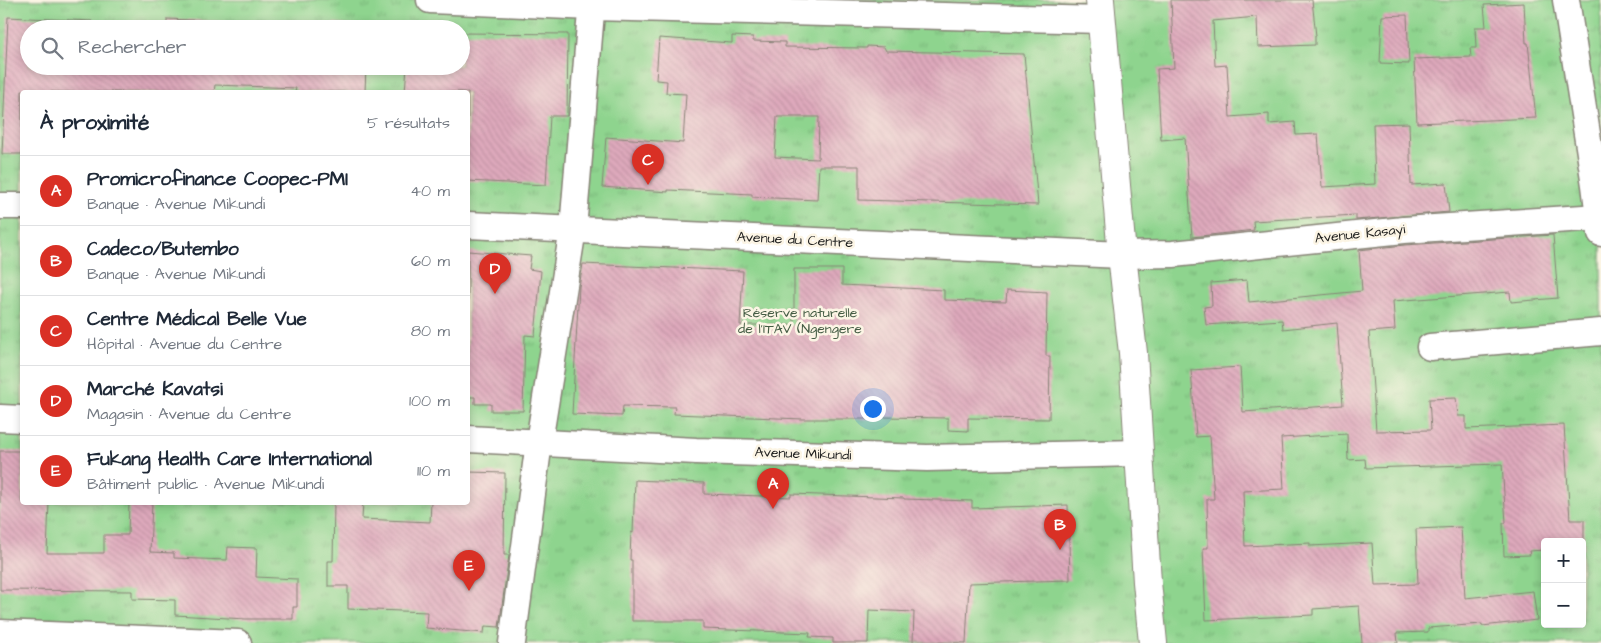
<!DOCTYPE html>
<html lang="fr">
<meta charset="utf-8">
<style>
body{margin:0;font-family:"Architects Daughter",sans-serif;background:#f6f6f7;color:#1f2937}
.controls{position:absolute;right:15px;bottom:15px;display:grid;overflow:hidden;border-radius:5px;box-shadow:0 2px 8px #0003}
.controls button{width:45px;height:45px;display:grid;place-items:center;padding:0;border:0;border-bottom:1px solid #e0e1e3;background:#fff;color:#1f2937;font:25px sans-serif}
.you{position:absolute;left:872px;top:408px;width:18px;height:18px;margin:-12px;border:4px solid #fff;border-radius:50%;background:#1a73e8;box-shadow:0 0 0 8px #1a73e833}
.badge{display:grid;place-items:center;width:32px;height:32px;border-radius:50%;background:#d93025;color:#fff;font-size:16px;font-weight:700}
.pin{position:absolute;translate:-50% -41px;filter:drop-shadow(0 1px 2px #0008)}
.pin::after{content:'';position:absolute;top:26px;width:18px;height:15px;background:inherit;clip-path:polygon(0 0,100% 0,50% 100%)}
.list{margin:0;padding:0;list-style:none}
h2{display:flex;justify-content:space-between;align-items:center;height:65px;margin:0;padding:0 20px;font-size:21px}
h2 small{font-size:16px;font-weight:400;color:#747a83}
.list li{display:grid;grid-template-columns:32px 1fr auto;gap:15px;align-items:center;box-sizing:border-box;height:70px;padding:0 20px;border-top:1px solid #e0e1e3}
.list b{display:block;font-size:19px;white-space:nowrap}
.list p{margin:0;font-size:16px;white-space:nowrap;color:#747a83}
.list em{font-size:16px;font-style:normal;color:#747a83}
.icon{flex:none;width:28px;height:28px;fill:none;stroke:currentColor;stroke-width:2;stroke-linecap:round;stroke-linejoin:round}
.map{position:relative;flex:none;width:1601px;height:643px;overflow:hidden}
.search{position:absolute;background:#fff;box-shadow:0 2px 8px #0003;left:20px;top:20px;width:450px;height:55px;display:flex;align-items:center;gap:12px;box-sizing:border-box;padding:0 18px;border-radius:28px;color:#747a83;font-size:19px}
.panel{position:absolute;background:#fff;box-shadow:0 2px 8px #0003;left:20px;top:90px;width:450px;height:415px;border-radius:5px}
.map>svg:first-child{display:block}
</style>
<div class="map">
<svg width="1601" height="643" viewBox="0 0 1601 643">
<defs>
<pattern id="park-tufts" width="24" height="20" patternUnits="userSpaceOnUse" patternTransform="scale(1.25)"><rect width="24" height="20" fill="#8ed48e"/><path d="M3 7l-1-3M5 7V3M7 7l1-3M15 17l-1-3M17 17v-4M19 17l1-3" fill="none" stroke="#7ab57a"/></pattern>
<pattern id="building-back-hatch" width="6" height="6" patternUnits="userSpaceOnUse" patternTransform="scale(1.25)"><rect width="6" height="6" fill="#dea9bc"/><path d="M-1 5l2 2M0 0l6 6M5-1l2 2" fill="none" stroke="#be91a1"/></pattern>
</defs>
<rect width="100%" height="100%" fill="#fcf5e5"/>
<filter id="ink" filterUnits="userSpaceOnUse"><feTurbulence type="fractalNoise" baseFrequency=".02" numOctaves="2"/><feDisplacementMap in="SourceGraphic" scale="10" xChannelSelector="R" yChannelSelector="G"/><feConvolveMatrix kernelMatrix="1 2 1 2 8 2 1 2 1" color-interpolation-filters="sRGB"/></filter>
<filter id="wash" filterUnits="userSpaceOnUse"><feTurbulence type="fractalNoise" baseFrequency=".0096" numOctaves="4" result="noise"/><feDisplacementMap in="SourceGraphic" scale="20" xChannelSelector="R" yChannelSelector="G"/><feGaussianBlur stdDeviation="1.12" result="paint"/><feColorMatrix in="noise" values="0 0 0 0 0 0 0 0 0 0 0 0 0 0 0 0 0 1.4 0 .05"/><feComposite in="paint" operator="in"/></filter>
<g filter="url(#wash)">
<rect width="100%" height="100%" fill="#f2eacf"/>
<path fill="url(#park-tufts)" stroke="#557855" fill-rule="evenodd" d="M 0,0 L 1601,0 L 1601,643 L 0,643 ZM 29,29 L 461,29 L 461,66 L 29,66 ZM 22,92 L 468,92 L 468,502 L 22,502 ZM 1545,542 L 1582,542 L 1582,624 L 1545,624 Z"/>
<g id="blocks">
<g fill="url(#building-back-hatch)" fill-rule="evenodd">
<polygon points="1171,0 1312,0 1316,36 1315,36 1315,45 1258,47 1257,17 1213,21 1215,66 1227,65 1230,117 1269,114 1269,124 1295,122 1296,135 1318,134 1322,187 1375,184 1373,124 1409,123 1411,185 1446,183 1449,212 1356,220 1356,215 1253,221 1254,230 1192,237 1185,138 1161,140 1157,69 1174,68"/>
<polygon points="1524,3 1526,43 1528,43 1536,118 1417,123 1414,59 1471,57 1470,48 1476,48 1475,27 1486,27 1484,5"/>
<polygon points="1407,15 1409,64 1380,63 1382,16"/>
<polygon points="8,17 92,21 91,29 29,29 29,66 366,66 365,92 295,92 296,88 215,85 214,92 60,92 22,91 22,154 2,154"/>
<polygon points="167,19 280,24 280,29 134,29 134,27 167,28"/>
<polygon points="333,23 369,26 369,29 332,29"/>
<polygon points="461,33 568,34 567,116 550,116 546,185 468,181 468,92 405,92 407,66 461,66"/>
<path d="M 732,36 L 753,37 L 753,41 L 785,42 L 785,47 L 867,48 L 867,46 L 884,47 L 886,51 L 1024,54 L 1038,205 L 859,200 L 859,166 L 819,166 L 817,200 L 752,197 L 752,194 L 668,190 L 668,192 L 602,187 L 606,137 L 683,143 L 686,94 L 666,93 L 667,81 L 656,80 L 659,38 L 732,43 ZM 777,117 L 819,117 L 818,159 L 775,157 Z"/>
<polygon points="1553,235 1558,298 1511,302 1510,292 1393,301 1395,330 1369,332 1376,431 1431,430 1429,399 1456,398 1458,416 1466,416 1466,429 1564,425 1570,520 1584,520 1584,549 1582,549 1582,542 1545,542 1545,550 1529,551 1530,555 1504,556 1503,523 1506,523 1502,464 1366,468 1365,459 1348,460 1347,434 1281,438 1284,489 1243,491 1245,546 1310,543 1310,546 1372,543 1375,585 1418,584 1416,529 1461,527 1465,598 1533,591 1537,620 1482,626 1482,624 1428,628 1428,632 1397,633 1398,643 1362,643 1359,606 1313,609 1313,615 1206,620 1203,548 1208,548 1207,499 1214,499 1210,436 1196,437 1191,370 1240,367 1243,412 1343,405 1337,323 1283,329 1282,320 1206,325 1204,307 1212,306 1211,283 1247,280 1249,302 1362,291 1359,250 1405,245"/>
<polygon points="468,251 531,256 529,269 541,271 535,336 525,335 523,411 491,411 491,404 475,404 475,397 468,397"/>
<polygon points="583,264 743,271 740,325 794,325 794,269 842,269 842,285 944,290 944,300 1006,302 1007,290 1047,292 1046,356 1050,356 1049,419 968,418 968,431 948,430 948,418 882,417 882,419 803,419 674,414 675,407 623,406 622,416 572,414 579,287"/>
<polygon points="0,451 22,451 22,502 49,502 47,553 104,553 104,535 128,535 129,502 152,502 150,552 174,553 174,558 227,560 228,547 257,548 256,577 297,579 297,607 293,607 293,619 246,619 175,615 175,600 132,599 132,591 0,590"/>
<polygon points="468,472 505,473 504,555 509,555 499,627 485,626 484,633 426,628 427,612 348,609 348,586 328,586 328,561 333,561 334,502 363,502 362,519 430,522 431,502 468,502"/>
<polygon points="635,480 704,483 704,494 791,497 791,494 904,498 904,499 972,501 972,508 1068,505 1070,580 969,583 966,643 913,642 914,612 869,610 868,643 833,643 833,638 809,637 810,633 703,629 703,621 632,621 632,560 630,560 631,532 633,533"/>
</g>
</g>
</g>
<g filter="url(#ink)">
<use href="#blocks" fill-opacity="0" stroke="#878376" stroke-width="1"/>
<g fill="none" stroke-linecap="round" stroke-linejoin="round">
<defs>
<g id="minor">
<polyline points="430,0 592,7 1102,20"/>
<polyline points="1566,0 1595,185 1601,233"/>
<polyline points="0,206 22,206"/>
<polyline points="468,225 1122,255 1173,254 1404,230 1599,217"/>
<polyline points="1430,347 1601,332"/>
<polyline points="0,418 22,419"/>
<polyline points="468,439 696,451 927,458 1138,453"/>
<polyline points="0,633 238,643"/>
<polyline points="512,643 539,442 573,229 592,0"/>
</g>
<polyline id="highway" points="1100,0 1122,255 1133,353 1147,582 1153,643"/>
</defs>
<use href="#minor" stroke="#878376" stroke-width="29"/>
<use href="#highway" stroke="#878376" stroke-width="30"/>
<use href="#minor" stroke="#fff" stroke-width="26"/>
<use href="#highway" stroke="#fff" stroke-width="28"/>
</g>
</g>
<g text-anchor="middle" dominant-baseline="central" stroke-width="5" stroke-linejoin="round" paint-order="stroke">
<g font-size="14" fill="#1c1c1c" stroke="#fcf5e5">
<text transform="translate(1360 234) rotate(-6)">Avenue Kasayi</text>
<text transform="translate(795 240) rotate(3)">Avenue du Centre</text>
<text transform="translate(803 454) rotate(2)">Avenue Mikundi</text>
</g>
<g font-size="14" fill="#445c44" stroke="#fcf5e5">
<text x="800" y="313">Réserve naturelle<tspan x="800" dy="16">de l'ITAV (Ngengere</tspan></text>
</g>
</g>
</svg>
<div class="controls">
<button>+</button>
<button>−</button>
</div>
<div class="you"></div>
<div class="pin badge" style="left:773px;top:509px">A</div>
<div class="pin badge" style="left:1060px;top:550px">B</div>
<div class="pin badge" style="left:648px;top:185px">C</div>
<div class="pin badge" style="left:495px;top:294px">D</div>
<div class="pin badge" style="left:469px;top:591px">E</div>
<div class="search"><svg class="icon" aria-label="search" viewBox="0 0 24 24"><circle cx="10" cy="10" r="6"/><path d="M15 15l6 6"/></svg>Rechercher</div>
<section class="panel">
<h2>À proximité<small>5 résultats</small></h2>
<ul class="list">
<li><span class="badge">A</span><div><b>Promicrofinance Coopec-PMI</b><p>Banque · Avenue Mikundi</p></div><em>40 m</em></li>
<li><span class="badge">B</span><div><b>Cadeco/Butembo</b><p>Banque · Avenue Mikundi</p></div><em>60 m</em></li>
<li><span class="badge">C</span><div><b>Centre Médical Belle Vue</b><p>Hôpital · Avenue du Centre</p></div><em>80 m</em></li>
<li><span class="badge">D</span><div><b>Marché Kavatsi</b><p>Magasin · Avenue du Centre</p></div><em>100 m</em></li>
<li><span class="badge">E</span><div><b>Fukang Health Care International</b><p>Bâtiment public · Avenue Mikundi</p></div><em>110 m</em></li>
</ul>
</section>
</div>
